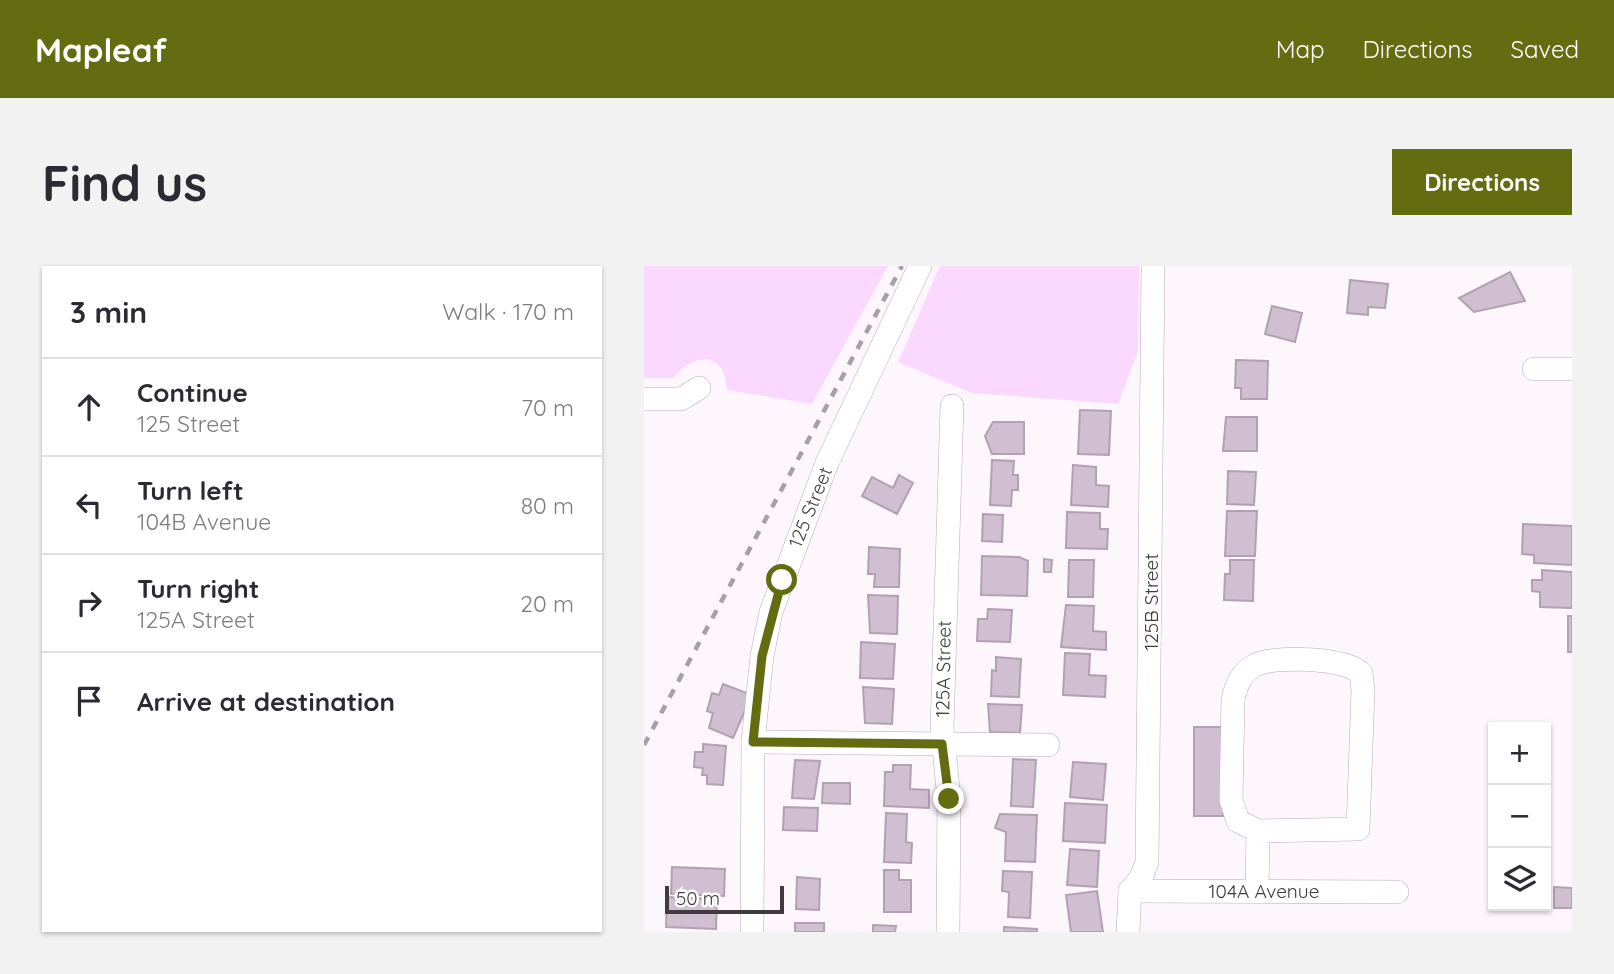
<!DOCTYPE html>
<meta charset="utf-8">
<style>
body{margin:0;font-family:Quicksand,sans-serif;background:#f2f2f3;color:#2b2b33}
.controls{position:absolute;right:21px;bottom:21px;display:grid;overflow:hidden;border-radius:0px;box-shadow:0 2px 5px #0004}
.controls button{width:63px;height:63px;display:grid;place-items:center;padding:0;border:0;border-bottom:2px solid #e1e1e2;background:#fff;color:#2b2b33;font:35px sans-serif}
.scale{position:absolute;left:21px;bottom:18px;width:119px;box-sizing:border-box;padding-left:7px;border:4px solid #413a41;border-top:0;font-size:19px;line-height:24px;white-space:nowrap;color:#413a41;-webkit-text-stroke:5px #fff;paint-order:stroke}
.stop{position:absolute;width:21px;height:21px;margin:-16px;border:5px solid #646c11;border-radius:50%;background:#fff}
.stop.end{background:#646c11;border-color:#fff;box-shadow:0 2px 7px #0008}
.list{margin:0;padding:0;list-style:none}
h2{display:flex;justify-content:space-between;align-items:center;height:91px;margin:0;padding:0 28px;font-size:30px}
h2 small{font-size:23px;font-weight:400;color:#7c7c81}
.list li{display:grid;grid-template-columns:46px 1fr auto;gap:21px;align-items:center;box-sizing:border-box;height:98px;padding:0 28px;border-top:2px solid #e1e1e2}
.list b{display:block;font-size:26px;white-space:nowrap}
.list p{margin:0;font-size:23px;white-space:nowrap;color:#7c7c81}
.list em{font-size:23px;font-style:normal;color:#7c7c81}
.icon{flex:none;width:38px;height:38px;fill:none;stroke:currentColor;stroke-width:2;stroke-linecap:round;stroke-linejoin:round}
.map{position:relative;flex:none;width:928px;height:666px;overflow:hidden;border-radius:0px}
header{display:flex;align-items:center;gap:42px;box-sizing:border-box;height:98px;padding:0 35px;background:#646c11;color:#fff}
header strong{font-size:33px}
nav{display:flex;gap:38px;margin-inline-start:auto;font-size:24px}
.intro{display:flex;align-items:center;justify-content:space-between;box-sizing:border-box;height:168px;padding:0 42px}
h1{margin:0;font-size:49px}
.button{padding:18px 32px;border-radius:0px;background:#646c11;color:#fff;font-size:24px;font-weight:700}
main{display:flex;gap:42px;padding:0 42px}
aside{flex:1;background:#fff;border-radius:0px;box-shadow:0 2px 5px #0004}
.map>svg:first-child{display:block}
</style>
<header>
<strong>Mapleaf</strong>
<nav><a>Map</a><a>Directions</a><a>Saved</a></nav>
</header>
<div class="intro"><h1>Find us</h1><a class="button">Directions</a></div>
<main>
<aside>
<h2>3 min<small>Walk · 170 m</small></h2>
<ul class="list">
<li><svg class="icon" aria-label="ahead" viewBox="0 0 24 24"><path d="M12 20V5M6 11l6-6 6 6"/></svg><div><b>Continue</b><p>125 Street</p></div><em>70 m</em></li>
<li><svg class="icon" aria-label="left" viewBox="0 0 24 24"><path d="M17 20v-9H6M10 6l-5 5 5 5"/></svg><div><b>Turn left</b><p>104B Avenue</p></div><em>80 m</em></li>
<li><svg class="icon" aria-label="right" viewBox="0 0 24 24"><path d="M7 20v-9h11M14 6l5 5-5 5"/></svg><div><b>Turn right</b><p>125A Street</p></div><em>20 m</em></li>
<li><svg class="icon" aria-label="arrive" viewBox="0 0 24 24"><path d="M6 21V4h12l-3 4 3 4H6"/></svg><div><b>Arrive at destination</b></div></li>
</ul>
</aside>
<div class="map">
<svg width="928" height="666" viewBox="0 0 928 666">
<rect width="100%" height="100%" fill="#fdf6fd"/>
<g fill="#fbd8fd">
<path d="M 0,0 L 244,0 L 168,138 L 83,124 C 81,85 50,86 29,112 L 0,112 Z"/>
<polygon points="296,0 495,0 494,85 474,138 328,127 254,96"/>
</g>
<g fill="#d0bfd1" stroke="#b1a1b2" stroke-width="2">
<polygon points="866,6 881,35 830,46 815,32"/>
<polygon points="706,14 744,18 741,42 724,41 724,49 703,47"/>
<polygon points="628,40 658,47 651,76 621,68"/>
<polygon points="592,94 624,95 623,133 597,133 597,122 591,122"/>
<polygon points="436,144 467,145 465,189 434,188"/>
<polygon points="582,151 613,151 613,185 579,185"/>
<polygon points="349,156 380,156 380,188 348,188 341,170"/>
<polygon points="348,194 370,195 369,209 374,209 374,224 368,224 367,240 346,239"/>
<polygon points="429,199 452,201 452,219 465,220 464,241 427,239"/>
<polygon points="584,205 612,206 610,239 583,238"/>
<polygon points="255,209 269,217 253,248 218,230 228,211 249,222"/>
<polygon points="583,245 613,245 611,290 581,290"/>
<polygon points="423,246 456,247 456,263 464,263 463,283 422,282"/>
<polygon points="339,248 359,249 358,276 338,275"/>
<polygon points="879,258 928,260 928,299 890,297 890,289 878,288"/>
<polygon points="225,281 256,283 255,321 230,321 231,308 224,308"/>
<polygon points="338,290 375,291 384,295 383,330 337,329"/>
<polygon points="400,293 408,294 407,306 400,306"/>
<polygon points="425,294 450,294 449,331 424,331"/>
<polygon points="586,294 610,294 609,335 580,334 581,308 586,308"/>
<polygon points="898,304 928,306 928,342 896,341 896,326 888,325 888,314 898,314"/>
<polygon points="224,329 254,330 253,368 226,367"/>
<polygon points="422,339 450,340 449,365 462,366 462,384 417,381"/>
<polygon points="344,343 368,344 366,376 333,375 334,353 343,353"/>
<rect x="924" y="350" width="4" height="36"/>
<polygon points="217,376 251,378 249,413 216,412"/>
<polygon points="421,387 446,388 445,409 462,410 461,431 419,429"/>
<polygon points="352,391 377,393 375,431 347,430 348,404 352,405"/>
<polygon points="79,418 108,429 89,472 65,462 69,447 63,445 68,427 75,429"/>
<polygon points="219,421 250,423 248,458 221,457"/>
<polygon points="344,438 378,439 376,467 346,466"/>
<polygon points="550,461 581,461 579,550 550,550"/>
<polygon points="59,478 82,480 79,519 63,518 63,509 58,509 59,502 50,501 51,486 59,486"/>
<polygon points="369,493 392,494 389,541 367,540"/>
<polygon points="151,494 176,495 170,533 148,532"/>
<polygon points="429,496 462,498 459,534 426,531"/>
<polygon points="249,499 267,499 266,523 285,524 285,542 240,540 241,506 249,506"/>
<polygon points="179,517 206,517 206,538 178,537"/>
<polygon points="421,537 463,539 461,577 419,575"/>
<polygon points="140,541 174,542 173,565 139,564"/>
<polygon points="242,547 263,548 262,576 268,577 267,597 240,596"/>
<polygon points="356,548 393,549 391,596 361,595 362,566 351,562"/>
<polygon points="426,583 455,585 453,621 423,619"/>
<polygon points="28,601 81,603 80,630 27,628"/>
<polygon points="240,604 255,604 255,614 267,614 267,646 240,646"/>
<polygon points="359,605 388,606 386,652 364,651 365,626 358,625"/>
<polygon points="153,611 176,613 175,644 152,643"/>
<polygon points="910,621 928,622 928,642 910,642"/>
<polygon points="453,625 459,666 427,666 422,629"/>
<polygon points="23,631 73,633 72,663 22,661"/>
<rect x="151" y="657" width="29" height="9"/>
<polygon points="229,659 252,660 251,666 229,666"/>
<polygon points="360,661 393,663 393,666 360,666"/>
</g>
<g fill="none" stroke-linecap="round" stroke-linejoin="round">
<defs>
<g id="minor">
<polyline points="890,103 928,103"/>
<polyline points="0,133 37,133 55,122"/>
<polyline points="109,476 404,479"/>
<polyline points="486,625 753,626"/>
<path d="M 613,625 L 614,565 L 594,555 L 587,534 L 589,434 C 592,419 597,406 612,399 C 632,389 701,392 717,407 L 719,425 L 714,563 L 614,565"/>
<polyline points="108,666 109,476 118,390 127,346 183,197 276,0"/>
<polyline points="304,666 305,533 298,462 308,140"/>
<polyline points="484,666 486,625 497,612 503,596 509,0"/>
</g>
</defs>
<use href="#minor" stroke="#baa9bb" stroke-width="24"/>
<use href="#minor" stroke="#fff" stroke-width="23"/>
<polyline stroke="#a7a0a7" stroke-width="4.5" stroke-dasharray="9 9" stroke-linecap="butt" points="0,479 258,0"/>
</g>
<g fill="none" stroke-linecap="round" stroke-linejoin="round">
<polyline stroke="#646c11" stroke-width="9" points="138,314 118,390 109,476 298,478 305,533"/>
</g>
<g text-anchor="middle" dominant-baseline="central" stroke-width="5" stroke-linejoin="round" paint-order="stroke">
<g font-size="19" fill="#413a41" stroke="#fff">
<text transform="translate(166 241) rotate(-68)">125 Street</text>
<text transform="translate(507 336) rotate(-90)">125B Street</text>
<text transform="translate(299 403) rotate(-89)">125A Street</text>
<text x="620" y="625">104A Avenue</text>
</g>
</g>
</svg>
<div class="controls">
<button>+</button>
<button>−</button>
<button><svg class="icon" aria-label="layers" viewBox="0 0 24 24"><path d="M12 4l9 5-9 5-9-5zM3 14l9 5 9-5"/></svg></button>
</div>
<div class="scale">50 m</div>
<div class="stop" style="left:138px;top:314px"></div>
<div class="stop end" style="left:305px;top:533px"></div>
</div>
</main>
